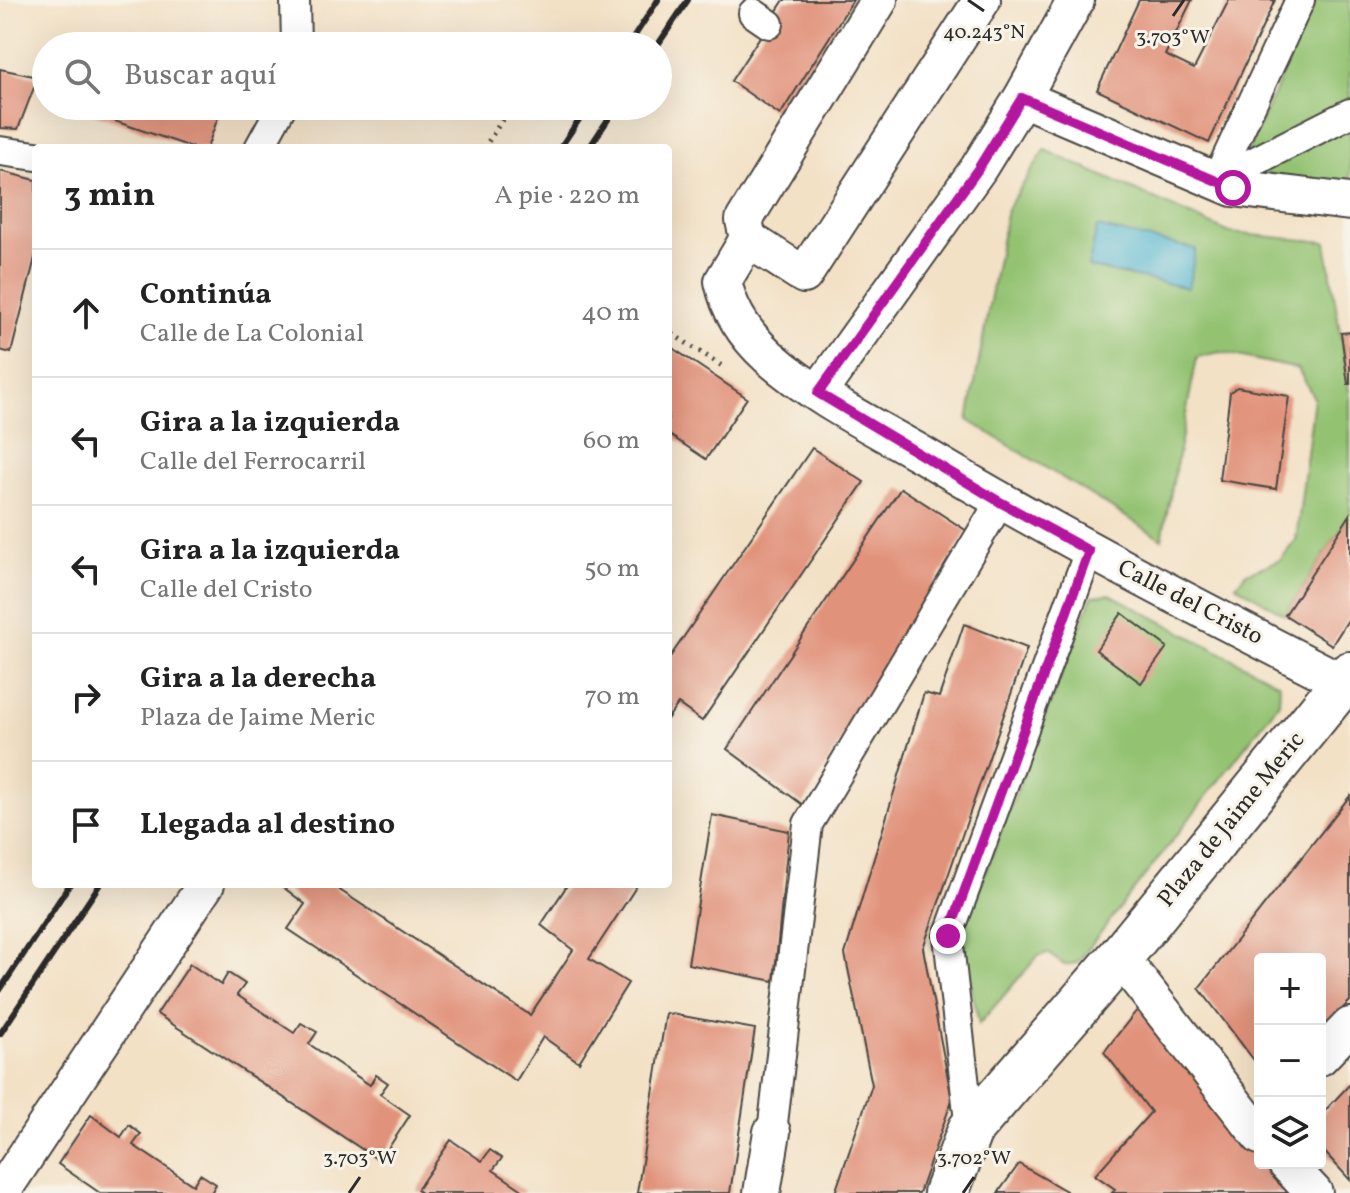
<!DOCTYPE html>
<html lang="es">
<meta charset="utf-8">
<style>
body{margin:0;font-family:Vollkorn,serif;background:#f2f2f2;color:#222}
.controls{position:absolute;right:24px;bottom:24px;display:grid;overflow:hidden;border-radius:8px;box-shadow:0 8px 32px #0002}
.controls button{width:72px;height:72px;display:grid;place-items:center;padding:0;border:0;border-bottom:2px solid #e0e0e0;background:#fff;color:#222;font:40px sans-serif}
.stop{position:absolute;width:24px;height:24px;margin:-18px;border:6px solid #b5179e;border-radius:50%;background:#fff}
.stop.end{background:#b5179e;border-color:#fff;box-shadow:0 2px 8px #0008}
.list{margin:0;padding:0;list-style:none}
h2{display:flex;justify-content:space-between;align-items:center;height:104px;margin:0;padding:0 32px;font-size:34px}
h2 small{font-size:26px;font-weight:400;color:#767676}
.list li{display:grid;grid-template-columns:52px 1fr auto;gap:24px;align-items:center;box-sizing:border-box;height:128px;padding:0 32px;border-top:2px solid #e0e0e0}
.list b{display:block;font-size:30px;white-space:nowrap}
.list p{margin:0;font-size:26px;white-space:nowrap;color:#767676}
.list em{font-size:26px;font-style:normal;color:#767676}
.icon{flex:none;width:44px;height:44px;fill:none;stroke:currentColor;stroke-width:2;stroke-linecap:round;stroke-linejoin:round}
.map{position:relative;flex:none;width:1350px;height:1193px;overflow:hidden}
.search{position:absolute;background:#fff;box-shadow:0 8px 32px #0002;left:32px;top:32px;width:640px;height:88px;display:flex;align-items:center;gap:20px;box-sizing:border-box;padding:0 28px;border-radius:44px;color:#767676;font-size:30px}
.panel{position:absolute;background:#fff;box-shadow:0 8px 32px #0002;left:32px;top:144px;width:640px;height:744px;border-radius:8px}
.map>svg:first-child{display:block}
</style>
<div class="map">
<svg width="1350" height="1193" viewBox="0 0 1350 1193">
<rect width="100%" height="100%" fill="#f7f3e8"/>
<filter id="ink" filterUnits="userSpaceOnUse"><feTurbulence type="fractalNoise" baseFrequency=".0125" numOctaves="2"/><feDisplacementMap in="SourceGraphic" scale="16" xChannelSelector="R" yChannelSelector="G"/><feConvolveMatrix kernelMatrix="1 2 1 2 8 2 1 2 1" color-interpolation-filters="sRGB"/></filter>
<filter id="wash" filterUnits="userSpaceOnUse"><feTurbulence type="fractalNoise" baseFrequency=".006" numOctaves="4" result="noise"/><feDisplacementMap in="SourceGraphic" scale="32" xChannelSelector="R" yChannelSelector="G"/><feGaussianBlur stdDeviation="1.8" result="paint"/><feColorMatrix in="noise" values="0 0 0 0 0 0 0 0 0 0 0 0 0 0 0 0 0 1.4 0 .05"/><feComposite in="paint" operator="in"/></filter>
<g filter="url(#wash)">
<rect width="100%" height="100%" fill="#f3e1c6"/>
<g fill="#93c271" stroke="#5f764e" stroke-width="2">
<polygon points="1316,0 1350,0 1350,187 1239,170"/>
<polygon points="1045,150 1230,233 1326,242 1350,397 1350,515 1285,615 1236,585 1246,573 1280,560 1296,540 1314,398 1298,369 1220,352 1197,357 1162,539 968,420 1007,209"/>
<polygon points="1110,594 1280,684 1279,703 1077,963 1064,965 1048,953 1038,956 979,1024 961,936 1092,596"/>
</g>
<polygon fill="#51b5d0" stroke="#3e707e" stroke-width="2" points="1097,227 1196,249 1188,288 1088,267"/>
<g id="blocks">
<g fill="#e1927a">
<polygon points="784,0 853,0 780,115 731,81"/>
<polygon points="1139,0 1192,0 1165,55 1194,69 1229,0 1275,0 1209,143 1097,90"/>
<polygon points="0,69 38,77 18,129 0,128"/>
<polygon points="87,106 222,106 207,148 194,148 85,111"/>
<polygon points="0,171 36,180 36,254 11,353 0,350"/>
<polygon points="1350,332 1350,384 1348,384 1341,333"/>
<polygon points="668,345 747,398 706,459 668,434"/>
<polygon points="1237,387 1289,396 1276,489 1219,480 1230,392"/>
<polygon points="812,448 864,482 702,721 678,704 668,718 668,660"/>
<polygon points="901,488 967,531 803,805 727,749"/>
<polygon points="1350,515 1350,617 1332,645 1285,615"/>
<polygon points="1122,613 1167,647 1141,683 1096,650"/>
<polygon points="964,624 1027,648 923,948 952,1100 919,1193 835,1193 872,1085 845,954 924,693 939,697"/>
<polygon points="1350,796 1350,1001 1320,1031 1320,959 1260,959 1260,1068 1199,988"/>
<polygon points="712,815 789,831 774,981 688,964"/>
<polygon points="279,884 337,884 335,887 530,1015 573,950 541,925 568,884 638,884 589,959 628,983 579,1062 543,1037 516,1081 288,929 305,904"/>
<polygon points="190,964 221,985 228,973 245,984 237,995 294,1033 301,1023 317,1032 309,1044 370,1085 376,1075 388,1083 380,1094 410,1115 380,1161 157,1014"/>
<polygon points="1141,1005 1260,1154 1260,1163 1268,1163 1296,1193 1112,1193 1115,1189 1095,1175 1151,1112 1104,1052"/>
<polygon points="666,1013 755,1029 730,1193 637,1193"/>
<polygon points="1350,1084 1350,1180 1320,1147 1320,1116"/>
<polygon points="91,1115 121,1137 129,1125 141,1134 133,1145 193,1185 200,1174 216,1184 211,1193 100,1193 58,1164"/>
<polygon points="451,1140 482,1161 490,1150 502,1158 493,1170 524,1191 523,1193 421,1193 417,1190"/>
<polygon points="1019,1164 1066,1191 1065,1193 998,1193"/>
</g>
</g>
</g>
<g filter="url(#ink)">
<use href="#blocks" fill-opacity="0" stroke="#494642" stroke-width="2"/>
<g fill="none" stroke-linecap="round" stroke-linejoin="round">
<defs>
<g id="pedestrian">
<polyline points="295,0 296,46"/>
<polyline points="753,13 769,24"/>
<polyline points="259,148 282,106"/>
<polyline points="0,151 36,156"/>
<polyline points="1216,181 1300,0"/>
<polyline points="1216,181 1350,113"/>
<polyline points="970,1130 948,936 1089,551"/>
<polyline points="772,1132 808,824 1000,502"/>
</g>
<g id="minor">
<path d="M 982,0 L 804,275 L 748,239 L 723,281 C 729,311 747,337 769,357 C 814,397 871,425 923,455 C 1060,537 1202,610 1344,683"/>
<polyline points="1022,98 1233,188 1350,202"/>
<polyline points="748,239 744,220 879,0"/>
<polyline points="818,393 978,169 1022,98 1076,0"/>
<polyline points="1120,957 1260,1136"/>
<polyline points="1320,1057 1350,1026"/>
<polyline points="1286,1163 1314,1193"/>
<polyline points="1,1193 206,884"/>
<polyline points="762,1193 772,1132"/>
</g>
<polyline id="tertiary" points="946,1193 970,1130 1120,957 1350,674"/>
</defs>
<use href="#pedestrian" stroke="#494642" stroke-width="32"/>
<use href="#minor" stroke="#494642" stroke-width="40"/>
<use href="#tertiary" stroke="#494642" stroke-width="48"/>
<g stroke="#494642" stroke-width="5" stroke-dasharray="2 6" stroke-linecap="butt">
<polyline points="484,148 506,114"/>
<polyline points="668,327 674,335 722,366"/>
</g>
<use href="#pedestrian" stroke="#fff" stroke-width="28"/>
<use href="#minor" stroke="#fff" stroke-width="36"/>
<use href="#tertiary" stroke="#fff" stroke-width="44"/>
<g stroke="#2b2b2b" stroke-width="6">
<polyline points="628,46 658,0"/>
<polyline points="657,46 688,0"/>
<polyline points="560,148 588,106"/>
<polyline points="589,148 617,106"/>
<polyline points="0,990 70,884"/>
<polyline points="0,1034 100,884"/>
</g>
</g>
</g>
<g fill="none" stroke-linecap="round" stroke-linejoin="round" filter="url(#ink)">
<polyline stroke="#b5179e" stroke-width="10" points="948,936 1089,551 1000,502 818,393 978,169 1022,98 1233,188"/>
</g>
<path fill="none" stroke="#2b2b2b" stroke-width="3" d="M 968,0 L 984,11M 1173,16 L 1184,0M 349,1193 L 360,1177M 963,1193 L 974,1177"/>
<g text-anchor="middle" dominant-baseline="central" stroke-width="6" stroke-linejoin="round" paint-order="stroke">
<g font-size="24" fill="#2b2b2b" stroke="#f7f3e8">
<text transform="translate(1190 603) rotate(27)">Calle del Cristo</text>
<text transform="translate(1232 820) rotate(-51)">Plaza de Jaime Meric</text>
</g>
</g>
<g font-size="20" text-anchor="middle" fill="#2b2b2b" stroke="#f7f3e8" stroke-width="6" stroke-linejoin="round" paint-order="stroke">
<text x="984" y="38">40.243°N</text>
<text x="1173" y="43">3.703°W</text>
<text x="360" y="1164">3.703°W</text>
<text x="974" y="1164">3.702°W</text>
</g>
</svg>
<div class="controls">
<button>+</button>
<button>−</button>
<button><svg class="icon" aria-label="layers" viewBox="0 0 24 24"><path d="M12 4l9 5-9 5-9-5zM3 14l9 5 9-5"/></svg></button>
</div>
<div class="stop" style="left:1233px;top:188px"></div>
<div class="stop end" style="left:948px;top:936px"></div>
<div class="search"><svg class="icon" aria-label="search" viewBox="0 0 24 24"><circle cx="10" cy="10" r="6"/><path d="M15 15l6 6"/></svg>Buscar aquí</div>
<section class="panel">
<h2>3 min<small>A pie · 220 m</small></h2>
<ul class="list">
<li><svg class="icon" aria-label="ahead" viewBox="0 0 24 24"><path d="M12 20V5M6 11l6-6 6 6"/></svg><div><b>Continúa</b><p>Calle de La Colonial</p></div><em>40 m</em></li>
<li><svg class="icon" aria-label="left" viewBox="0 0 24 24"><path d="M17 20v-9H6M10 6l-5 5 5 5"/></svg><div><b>Gira a la izquierda</b><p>Calle del Ferrocarril</p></div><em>60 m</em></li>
<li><svg class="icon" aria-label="left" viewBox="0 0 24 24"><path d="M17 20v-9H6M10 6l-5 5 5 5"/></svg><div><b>Gira a la izquierda</b><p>Calle del Cristo</p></div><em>50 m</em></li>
<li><svg class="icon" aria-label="right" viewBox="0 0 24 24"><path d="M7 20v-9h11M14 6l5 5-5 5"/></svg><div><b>Gira a la derecha</b><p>Plaza de Jaime Meric</p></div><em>70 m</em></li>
<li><svg class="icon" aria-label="arrive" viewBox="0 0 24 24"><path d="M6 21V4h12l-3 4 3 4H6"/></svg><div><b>Llegada al destino</b></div></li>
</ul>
</section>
</div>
